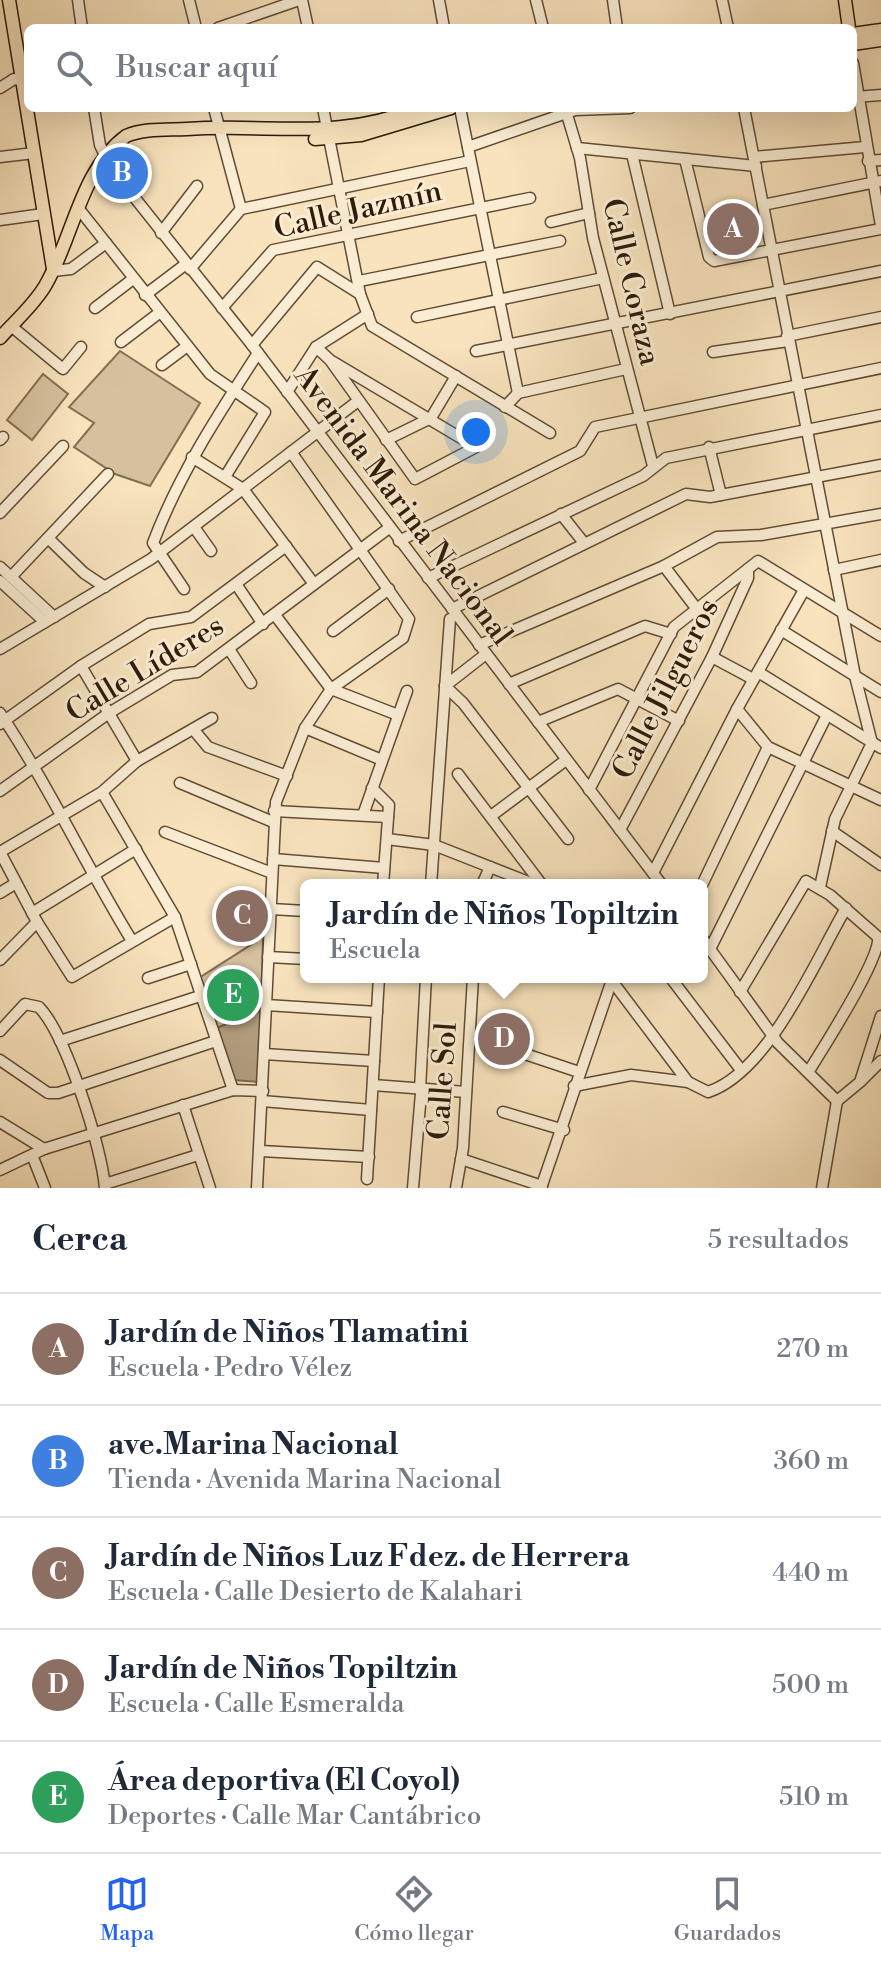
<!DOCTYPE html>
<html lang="es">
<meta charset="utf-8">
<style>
body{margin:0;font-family:"Libre Bodoni",serif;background:#f6f6f7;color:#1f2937}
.you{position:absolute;left:476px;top:432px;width:28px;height:28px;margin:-20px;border:6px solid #fff;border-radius:50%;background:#1a73e8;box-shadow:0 0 0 12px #1a73e833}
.badge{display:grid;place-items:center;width:52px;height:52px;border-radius:50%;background:#2563eb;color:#fff;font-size:26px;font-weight:700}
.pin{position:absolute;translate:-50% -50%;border:4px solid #fff;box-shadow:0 2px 8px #0006}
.popup{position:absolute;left:300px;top:879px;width:408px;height:104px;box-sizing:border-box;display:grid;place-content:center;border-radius:12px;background:#fff;filter:drop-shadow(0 2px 6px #0005);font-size:26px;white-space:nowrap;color:#747a83}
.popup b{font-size:30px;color:#1f2937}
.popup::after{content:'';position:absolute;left:50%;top:100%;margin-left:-16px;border:16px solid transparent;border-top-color:#fff}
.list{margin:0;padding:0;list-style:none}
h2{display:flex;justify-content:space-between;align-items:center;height:104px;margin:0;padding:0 32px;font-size:34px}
h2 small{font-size:26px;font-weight:400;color:#747a83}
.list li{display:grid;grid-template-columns:52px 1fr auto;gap:24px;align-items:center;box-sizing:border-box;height:112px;padding:0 32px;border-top:2px solid #e0e1e3}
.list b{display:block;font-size:30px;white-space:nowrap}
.list p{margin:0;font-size:26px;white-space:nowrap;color:#747a83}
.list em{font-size:26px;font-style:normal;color:#747a83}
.icon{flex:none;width:44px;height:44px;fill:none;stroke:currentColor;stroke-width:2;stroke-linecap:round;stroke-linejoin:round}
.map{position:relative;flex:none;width:881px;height:1188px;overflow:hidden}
.search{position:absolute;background:#fff;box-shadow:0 8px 32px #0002;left:24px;right:24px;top:24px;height:88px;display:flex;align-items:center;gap:20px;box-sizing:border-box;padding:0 28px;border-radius:12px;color:#747a83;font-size:30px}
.sheet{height:664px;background:#fff}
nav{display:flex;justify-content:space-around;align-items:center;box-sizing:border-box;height:112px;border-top:2px solid #e0e1e3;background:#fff;font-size:22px;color:#747a83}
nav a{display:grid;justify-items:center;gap:4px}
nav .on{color:#2563eb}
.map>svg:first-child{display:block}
</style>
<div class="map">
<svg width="881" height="1188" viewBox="0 0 881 1188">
<rect width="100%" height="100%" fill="#f8e3bd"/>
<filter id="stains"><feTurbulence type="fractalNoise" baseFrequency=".0025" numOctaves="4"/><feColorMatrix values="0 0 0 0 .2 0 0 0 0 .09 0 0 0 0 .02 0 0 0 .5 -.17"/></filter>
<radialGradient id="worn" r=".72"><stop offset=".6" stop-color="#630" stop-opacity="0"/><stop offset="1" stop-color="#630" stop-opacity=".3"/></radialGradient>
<g fill="#d6c19e" stroke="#826e53" stroke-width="2">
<polygon points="120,351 200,403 150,486 115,474 74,447 94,423 69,407"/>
<polygon points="43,374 68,394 32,440 7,420"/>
<polygon points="263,937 261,1011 214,1029 199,978"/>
</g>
<polygon fill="#b39f7f" stroke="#7e6a4f" stroke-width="2" points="261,1011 258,1082 232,1080 214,1029"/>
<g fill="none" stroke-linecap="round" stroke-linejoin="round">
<defs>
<g id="minor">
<polyline points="78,0 82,28"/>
<polyline points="189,0 196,28"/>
<polyline points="302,0 308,28"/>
<polyline points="439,0 444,28"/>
<polyline points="536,0 543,28"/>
<polyline points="613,0 617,28"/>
<polyline points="722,0 728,28"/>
<polyline points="218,28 299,0"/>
<polyline points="853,63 881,226"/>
<polyline points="0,88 14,79 27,82"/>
<polyline points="855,97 881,95"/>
<polyline points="94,108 100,145 111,168 252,345 662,885"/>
<polyline points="214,108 241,209"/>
<polyline points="323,108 360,294 372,326 550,433"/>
<polyline points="460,108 518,393"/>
<polyline points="565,108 580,158 593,238 653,466"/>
<polyline points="744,108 855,676 872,743 835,819 820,887"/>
<polyline points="468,147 575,110 630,108"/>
<polyline points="577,148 756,166"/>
<polyline points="632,154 670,314"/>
<polyline points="0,157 34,153"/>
<polyline points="754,157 865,147"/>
<polyline points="685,159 709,257 714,261 881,229"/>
<polyline points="868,161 881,160"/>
<polyline points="763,205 881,181"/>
<polyline points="79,209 210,374 265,412 225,477"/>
<polyline points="0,220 43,214"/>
<polyline points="551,222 589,213"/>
<polyline points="161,233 197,186"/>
<polyline points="190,269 241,209 470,161"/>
<polyline points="53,271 71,269 106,243"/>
<polyline points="359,281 560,241"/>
<polyline points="145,295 186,264"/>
<polyline points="95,308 133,279"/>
<polyline points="222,308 273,250 530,198"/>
<polyline points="417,317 603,278"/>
<polyline points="11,326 63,369 81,347"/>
<polyline points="787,336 881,317"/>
<polyline points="121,342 159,313"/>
<polyline points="252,345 317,267 360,294"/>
<polyline points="316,347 330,360 476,447 415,479 330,360"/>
<polyline points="476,351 881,271"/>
<polyline points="713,352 788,341"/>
<polyline points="162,365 186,347"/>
<polyline points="287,392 316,347 368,314"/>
<polyline points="505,407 518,393 626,369"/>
<polyline points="0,440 3,437"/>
<polyline points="386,440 431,418 456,376"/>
<polyline points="709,447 721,495"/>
<polyline points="192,457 243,489 314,584"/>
<polyline points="0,513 63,446"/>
<polyline points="561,514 584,543"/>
<polyline points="194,527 211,551"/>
<polyline points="48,538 84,573 105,587"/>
<polyline points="399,541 580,451 595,427 881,368"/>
<polyline points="664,566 696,608"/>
<polyline points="0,567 54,617"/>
<polyline points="834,570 881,560"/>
<polyline points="11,577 108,474"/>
<polyline points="428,578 643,476 666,458 881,415"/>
<polyline points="0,581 45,622"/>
<polyline points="236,584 263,624"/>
<path d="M 184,589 L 153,543 C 179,474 218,415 258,353"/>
<polyline points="452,609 686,494 710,497 881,465"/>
<polyline points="275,615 331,689 398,715"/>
<polyline points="781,630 881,692"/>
<polyline points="333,631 389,589"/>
<polyline points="479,645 664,566 717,537 761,535 881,514"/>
<polyline points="0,649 151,559 358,401"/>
<polyline points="229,649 251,683"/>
<polyline points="712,657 753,679"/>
<polyline points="81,666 137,761"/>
<polyline points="758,672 881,748"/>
<polyline points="509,684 645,626 671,634"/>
<polyline points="445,686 463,703 568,839"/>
<polyline points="445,686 486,654"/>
<polyline points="737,709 768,747 881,800"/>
<path d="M 0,713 C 49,786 86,866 132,941"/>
<polyline points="538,722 618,689 679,721"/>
<polyline points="0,724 81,666 149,624 191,617 286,546"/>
<polyline points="305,728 382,760"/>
<polyline points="193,729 208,747 287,776"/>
<polyline points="458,774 542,885"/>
<polyline points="180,783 273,822"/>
<polyline points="372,788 389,805 383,885"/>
<polyline points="589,790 674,627 758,561 881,636"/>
<polyline points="0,791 109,713 172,675 197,672 389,528"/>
<polyline points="102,792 175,917 233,1090"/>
<polyline points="274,811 388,817"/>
<polyline points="363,815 407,691"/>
<polyline points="491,816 566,760"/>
<polyline points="620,830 712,657 748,578 748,569"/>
<polyline points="832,831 881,865"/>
<polyline points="165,832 272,873"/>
<polyline points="387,839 434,845 536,885"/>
<polyline points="0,852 37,922 72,977 175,917"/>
<polyline points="0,852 102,792 137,761 212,718"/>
<polyline points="273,859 384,868"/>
<polyline points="653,873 737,709 804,590"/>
<polyline points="431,885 450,619"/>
<polyline points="482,885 490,867"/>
<polyline points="702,885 768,747"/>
<polyline points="0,893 16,883"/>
<polyline points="271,909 306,911"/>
<polyline points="32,913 136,849"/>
<polyline points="702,938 778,1043 837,1101"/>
<polyline points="710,949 827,715"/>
<polyline points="268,957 306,959"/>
<polyline points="0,960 37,922"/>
<polyline points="670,977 741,1070"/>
<polyline points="148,978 191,964"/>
<polyline points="612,981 688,1082"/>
<path d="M 740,992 L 806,881 L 830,895 L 878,937 C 881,958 823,1048 809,1071"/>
<polyline points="266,1005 377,1012"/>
<path d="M 0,1031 L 25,1004 L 39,1007 C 66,1035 102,1148 105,1188"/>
<polyline points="60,1041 200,996"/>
<polyline points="519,1052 579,1072"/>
<polyline points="264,1054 374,1061"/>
<polyline points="0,1060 48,1093 58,1093 216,1041"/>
<polyline points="861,1081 881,1061"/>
<polyline points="373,1085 466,1092"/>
<path d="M 574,1086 L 631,1075 L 688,1082 L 708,1092 C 769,1072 815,961 846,908"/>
<polyline points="420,1089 426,977"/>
<polyline points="262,1101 371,1110"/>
<polyline points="837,1101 860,1082 881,1016"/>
<polyline points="183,1105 210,1188"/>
<polyline points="503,1112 564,1130"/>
<polyline points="0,1122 44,1149"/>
<polyline points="261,1151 369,1157"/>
<polyline points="32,1155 45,1188"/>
<polyline points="461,1159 542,1186"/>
<polyline points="0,1170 44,1149 233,1090 263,1091"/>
<polyline points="367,1179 379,977"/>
<polyline points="105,1184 198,1155"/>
<polyline points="257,1188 276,802 305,728 331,689 403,638 409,619 291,452"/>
<polyline points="413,1188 421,1093"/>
<polyline points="456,1188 463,1148 473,977"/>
<polyline points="541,1188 613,977"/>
<polyline points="822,1188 837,1101"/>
</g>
<g id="major">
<polyline points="9,0 53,269"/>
<polyline points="845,0 849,28"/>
<polyline points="853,34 881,30"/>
<polyline points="853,44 881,40"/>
<polyline points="315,139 361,135 451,108"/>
<path d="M 0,338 C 15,321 33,306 45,286 C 73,239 80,170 126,136 C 144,128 168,130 187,129 C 274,123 334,142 419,108"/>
</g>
</defs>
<use href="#minor" stroke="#604c35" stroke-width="13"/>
<use href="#major" stroke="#2e1a08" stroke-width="15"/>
<use href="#minor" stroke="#faedd4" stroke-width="10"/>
<use href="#major" stroke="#f8e3bd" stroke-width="12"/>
</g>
<g text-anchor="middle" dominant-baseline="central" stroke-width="6" stroke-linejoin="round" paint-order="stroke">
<g font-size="30" fill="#2e1a08" stroke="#faedd4">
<text transform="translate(358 210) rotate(-13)">Calle Jazmín</text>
<text transform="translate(631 282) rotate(77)">Calle Coraza</text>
<text transform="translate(403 506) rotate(53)">Avenida Marina Nacional</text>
<text transform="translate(145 669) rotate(-31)">Calle Líderes</text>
<text transform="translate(666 689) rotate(-63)">Calle Jilgueros</text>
<text transform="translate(443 1081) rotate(-86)">Calle Sol</text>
</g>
</g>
<rect width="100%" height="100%" filter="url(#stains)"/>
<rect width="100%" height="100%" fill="url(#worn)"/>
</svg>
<div class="you"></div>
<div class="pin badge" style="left:733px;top:229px;background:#8d6e63">A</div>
<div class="pin badge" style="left:122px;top:173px;background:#3f7fe0">B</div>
<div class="pin badge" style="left:242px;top:916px;background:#8d6e63">C</div>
<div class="pin badge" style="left:504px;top:1039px;background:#8d6e63">D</div>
<div class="popup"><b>Jardín de Niños Topiltzin</b>Escuela</div>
<div class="pin badge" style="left:233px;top:995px;background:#2e9e5b">E</div>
<div class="search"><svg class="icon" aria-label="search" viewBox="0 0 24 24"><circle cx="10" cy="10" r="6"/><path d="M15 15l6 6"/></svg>Buscar aquí</div>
</div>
<section class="sheet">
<h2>Cerca<small>5 resultados</small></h2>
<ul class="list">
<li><span class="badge" style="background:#8d6e63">A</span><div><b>Jardín de Niños Tlamatini</b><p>Escuela · Pedro Vélez</p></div><em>270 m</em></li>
<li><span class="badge" style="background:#3f7fe0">B</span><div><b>ave.Marina Nacional</b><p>Tienda · Avenida Marina Nacional</p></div><em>360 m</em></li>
<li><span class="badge" style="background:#8d6e63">C</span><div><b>Jardín de Niños Luz Fdez. de Herrera</b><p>Escuela · Calle Desierto de Kalahari</p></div><em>440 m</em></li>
<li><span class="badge" style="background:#8d6e63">D</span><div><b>Jardín de Niños Topiltzin</b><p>Escuela · Calle Esmeralda</p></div><em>500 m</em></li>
<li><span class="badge" style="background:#2e9e5b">E</span><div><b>Área deportiva (El Coyol)</b><p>Deportes · Calle Mar Cantábrico</p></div><em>510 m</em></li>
</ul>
</section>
<nav>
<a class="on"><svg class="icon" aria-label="map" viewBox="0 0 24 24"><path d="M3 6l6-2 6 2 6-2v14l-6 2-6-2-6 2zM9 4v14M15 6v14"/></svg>Mapa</a>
<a><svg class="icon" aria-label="directions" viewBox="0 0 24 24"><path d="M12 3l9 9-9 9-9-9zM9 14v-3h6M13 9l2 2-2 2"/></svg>Cómo llegar</a>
<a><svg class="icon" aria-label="saved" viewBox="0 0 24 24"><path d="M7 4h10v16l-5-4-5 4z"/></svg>Guardados</a>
</nav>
